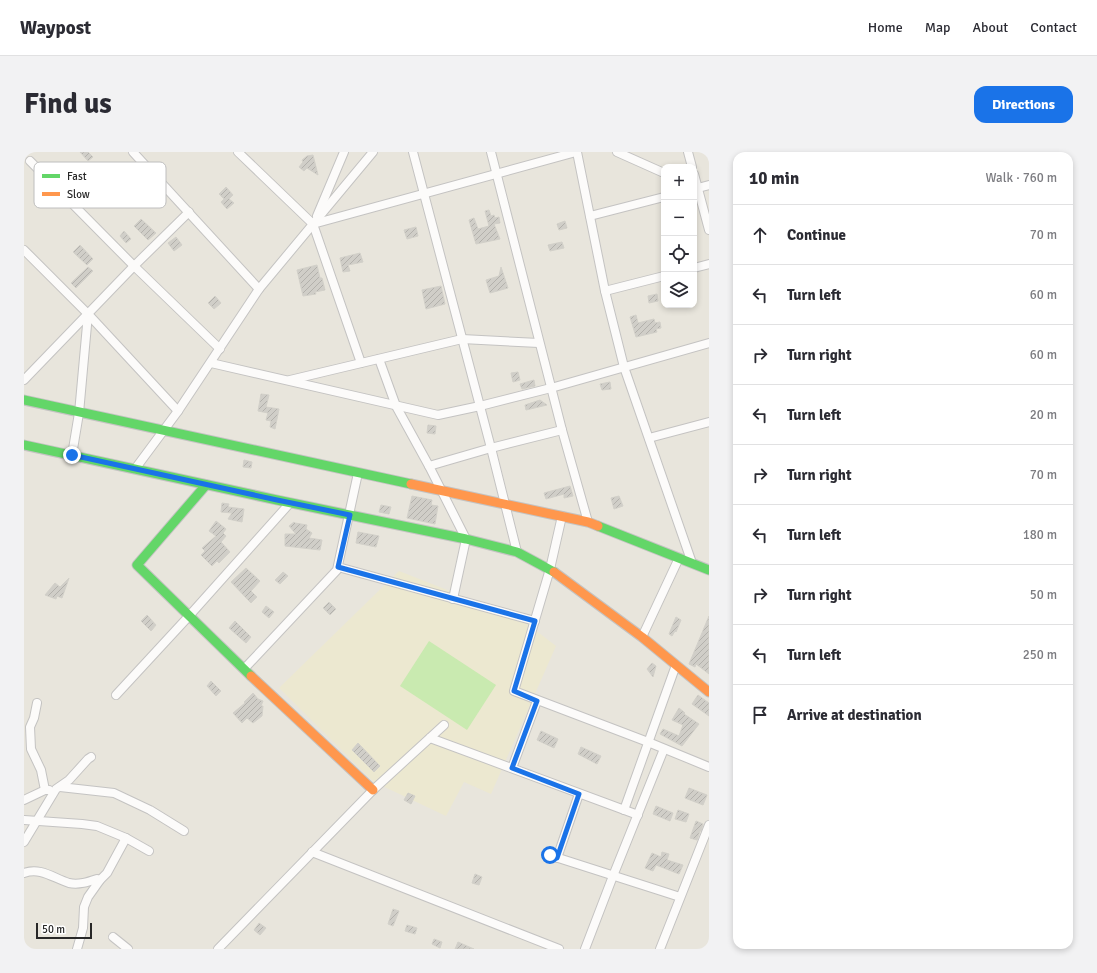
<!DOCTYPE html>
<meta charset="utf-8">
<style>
body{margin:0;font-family:Signika,sans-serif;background:#f2f2f3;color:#2b2b33}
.controls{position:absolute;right:12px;top:12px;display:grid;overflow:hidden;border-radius:8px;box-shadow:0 2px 6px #0003}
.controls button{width:36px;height:36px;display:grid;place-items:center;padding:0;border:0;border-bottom:1px solid #e1e1e2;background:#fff;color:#2b2b33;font:20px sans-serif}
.scale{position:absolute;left:12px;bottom:10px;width:56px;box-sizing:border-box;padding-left:4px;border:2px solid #282828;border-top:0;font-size:11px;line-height:14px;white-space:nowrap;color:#282828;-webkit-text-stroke:3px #fff;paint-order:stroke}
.stop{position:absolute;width:12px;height:12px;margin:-9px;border:3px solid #1a73e8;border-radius:50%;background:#fff}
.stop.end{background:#1a73e8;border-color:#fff;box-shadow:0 1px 4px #0008}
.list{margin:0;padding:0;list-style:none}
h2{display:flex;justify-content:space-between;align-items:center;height:52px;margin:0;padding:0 16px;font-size:17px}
h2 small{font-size:13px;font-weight:400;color:#7c7c81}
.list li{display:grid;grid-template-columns:26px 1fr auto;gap:12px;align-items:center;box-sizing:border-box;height:60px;padding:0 16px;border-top:1px solid #e1e1e2}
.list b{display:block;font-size:15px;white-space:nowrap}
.list em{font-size:13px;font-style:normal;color:#7c7c81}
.icon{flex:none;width:22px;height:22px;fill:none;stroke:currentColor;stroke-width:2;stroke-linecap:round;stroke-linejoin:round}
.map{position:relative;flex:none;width:685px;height:797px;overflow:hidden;border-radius:12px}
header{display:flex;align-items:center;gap:24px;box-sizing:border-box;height:56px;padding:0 20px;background:#fff;border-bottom:1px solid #e1e1e2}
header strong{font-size:19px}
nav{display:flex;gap:22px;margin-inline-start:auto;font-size:14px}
.intro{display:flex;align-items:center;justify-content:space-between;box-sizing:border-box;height:96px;padding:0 24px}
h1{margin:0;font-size:28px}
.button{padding:10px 18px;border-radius:12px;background:#1a73e8;color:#fff;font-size:14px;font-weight:700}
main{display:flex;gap:24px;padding:0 24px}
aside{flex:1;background:#fff;border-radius:12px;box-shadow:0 2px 6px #0003}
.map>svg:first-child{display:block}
</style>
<header>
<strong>Waypost</strong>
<nav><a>Home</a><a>Map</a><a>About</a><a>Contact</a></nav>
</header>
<div class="intro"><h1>Find us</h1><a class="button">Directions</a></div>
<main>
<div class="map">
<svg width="685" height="797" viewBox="0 0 685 797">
<defs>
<pattern id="building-hatch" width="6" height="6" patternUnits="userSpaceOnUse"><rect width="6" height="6" fill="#d0cec8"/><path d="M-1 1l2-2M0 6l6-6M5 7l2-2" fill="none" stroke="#b3b1ac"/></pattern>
</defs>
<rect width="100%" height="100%" fill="#e8e5dc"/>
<polygon fill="#ece8d0" points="375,419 497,467 532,494 467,642 440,630 422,664 350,630 255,536"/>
<polygon fill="#c9eab0" points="405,489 472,533 443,578 376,534"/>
<g fill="url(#building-hatch)" stroke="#d2d0c9">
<polygon points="56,0 64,0 69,5 64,9"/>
<polygon points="289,3 294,23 283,16 280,19 275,15 279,10 278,8 283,4"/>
<polygon points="202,35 209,43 205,47 210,51 203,57 197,50 200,47 195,42"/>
<polygon points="465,58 467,64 470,63 471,66 475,65 476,71 470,72 476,87 452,92 445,68 450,66 454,77 465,74 461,59"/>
<polygon points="117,67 132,81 124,88 110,74"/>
<polygon points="541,69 543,76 535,78 533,72"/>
<polygon points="392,75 394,84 383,87 380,78"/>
<polygon points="100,79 107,87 102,91 96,84"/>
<polygon points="152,85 158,93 150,99 144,91"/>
<polygon points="538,90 540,96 526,99 524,93"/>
<polygon points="56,93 69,107 63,113 49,100"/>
<polygon points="336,101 339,110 324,113 326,119 319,120 316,106"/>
<polygon points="293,113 296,126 298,126 301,138 291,140 292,142 279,144 273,118"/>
<polygon points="64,115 69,119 52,136 47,131"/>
<polygon points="477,115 484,136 466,141 462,128 475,124"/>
<polygon points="417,134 421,152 402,157 398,138"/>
<polygon points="633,142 634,149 625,151 624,144"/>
<polygon points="191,144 197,151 190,157 184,151"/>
<polygon points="612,163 614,171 630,167 631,171 636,170 637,176 632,177 633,180 612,185 606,165"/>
<polygon points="494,220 496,228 489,230 487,221"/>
<polygon points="510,228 511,234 498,237 496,232"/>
<polygon points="586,230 587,237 578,238 576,232"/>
<polygon points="237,242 245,243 242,255 255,257 251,277 246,275 247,269 242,268 244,261 234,259"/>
<polygon points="516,248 523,253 502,258 501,253"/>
<polygon points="404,273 412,274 411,282 403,281"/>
<polygon points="220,308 228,310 227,316 219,315"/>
<polygon points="546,334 549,344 540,346 540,342 522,347 520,341"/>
<polygon points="388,344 408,348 407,353 414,354 411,372 383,366"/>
<polygon points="595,344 599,354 590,357 587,346"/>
<polygon points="198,351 205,352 204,355 220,357 218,370 204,367 208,361 197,360"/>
<polygon points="357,353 367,355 365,362 355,360"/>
<polygon points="192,369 202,377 199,381 202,384 197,390 206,400 195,411 193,409 188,414 177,403 181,399 178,396 192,384 185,379"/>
<polygon points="270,370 271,371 283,373 282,377 288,381 285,386 298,388 296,398 261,394 261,382 272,382 265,374"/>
<polygon points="334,380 355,384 352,395 332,391"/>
<polygon points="222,416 236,429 227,439 233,445 227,451 207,430"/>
<polygon points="259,420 264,424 256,432 251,428"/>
<polygon points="45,426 38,446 33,444 32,447 21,443 31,431 36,435"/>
<polygon points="305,450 312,457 306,463 299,456"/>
<polygon points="242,454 250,460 245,466 238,460"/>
<polygon points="123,463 132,473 127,479 117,469"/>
<polygon points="685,464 685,522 672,512 671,515 665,512"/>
<polygon points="652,465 657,468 652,480 651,479 648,484 645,482"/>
<polygon points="211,469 227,485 222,491 205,476"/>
<polygon points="628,511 632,514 629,525 623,517"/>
<polygon points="187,529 197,539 192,544 183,534"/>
<polygon points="229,541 234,547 239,549 237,554 239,554 238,564 229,571 223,566 218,571 209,561 221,551 220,550"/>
<polygon points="674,543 685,551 685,564 668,552"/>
<polygon points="655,556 661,561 660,562 675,572 658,594 636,582 639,577 655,584 659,573 648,568"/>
<polygon points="517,579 534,587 530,596 513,588"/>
<polygon points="334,591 356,614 350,620 328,598"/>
<polygon points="557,595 577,604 573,612 554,602"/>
<polygon points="665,636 683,643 679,653 661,646"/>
<polygon points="384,641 391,644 387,652 380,648"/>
<polygon points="632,654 649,661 646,669 629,662"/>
<polygon points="654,658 665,662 662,670 651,667"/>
<polygon points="672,669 679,672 677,679 676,679 673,688 666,686"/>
<polygon points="638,700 645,702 643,708 659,713 655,722 632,713 629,719 621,716 628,701 637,705"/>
<polygon points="451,722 458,725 455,733 448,731"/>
<polygon points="369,757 375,759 369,774 364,772"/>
<polygon points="235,771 242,776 236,783 230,778"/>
<polygon points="383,773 393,776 391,782 381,779"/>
<polygon points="410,787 418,790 416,796 408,792"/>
<polygon points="434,790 450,797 431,797"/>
</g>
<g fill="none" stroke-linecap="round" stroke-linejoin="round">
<defs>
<g id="street">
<polyline points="109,0 235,137"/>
<polyline points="214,0 289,72 337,211"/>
<polyline points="389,0 467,296 493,400"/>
<polyline points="467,0 538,278 564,370"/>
<polyline points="553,0 581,139 600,215 668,411"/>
<polyline points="593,0 640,21"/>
<polyline points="664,0 668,15"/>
<polyline points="6,9 110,114 196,197"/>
<polyline points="670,22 685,78"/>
<polyline points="670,37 685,33"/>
<polyline points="293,64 320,0"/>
<polyline points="566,64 640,45"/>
<polyline points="289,72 552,0"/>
<polyline points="0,98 64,162 154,259"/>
<polyline points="670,116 685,112"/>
<polyline points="581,139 640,124"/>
<polyline points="355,207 372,254 405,314 442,387 429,447"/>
<polyline points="187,211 414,263 456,254 527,236 685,191"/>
<polyline points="0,228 110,114 165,60"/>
<polyline points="266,228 438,187 515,191"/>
<polyline points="625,286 685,270"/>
<polyline points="48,303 55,261 64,162"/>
<polyline points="405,314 467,296 538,278"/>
<polyline points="111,317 154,259 235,137 349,0"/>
<polyline points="538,364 526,417 490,539 624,590 685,615"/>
<polyline points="314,415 511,469"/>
<polyline points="618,485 655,406"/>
<polyline points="220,517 313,418 334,321"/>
<polyline points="92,543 165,464 266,351"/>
<polyline points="13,551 10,566 6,575 7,597 17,618 21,638"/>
<polyline points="406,586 614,663"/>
<polyline points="488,616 513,549"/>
<polyline points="36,635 90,641 126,658 160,679"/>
<polyline points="0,648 21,638 25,638"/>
<polyline points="600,658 652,513"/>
<polyline points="0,668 58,672 73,674 102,686 125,699"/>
<polyline points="0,690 32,637 45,628 64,607 67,605"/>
<polyline points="288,700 535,797"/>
<polyline points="525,703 656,745"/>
<polyline points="533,706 555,642"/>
<path d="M 0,721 C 17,715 29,726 45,731 C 55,733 64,730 73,727 L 76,728"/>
<polyline points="89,785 104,797"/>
<polyline points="53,797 59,776 60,755 64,745 76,728 83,721 102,686"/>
<polyline points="194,797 349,638 420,573"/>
<polyline points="561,797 589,724 640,597"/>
<polyline points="636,797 685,673"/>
</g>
<g id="fast">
<polyline points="0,248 387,332"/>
<polyline points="0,293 253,348 442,387 493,400 530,420"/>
<polyline points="182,333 113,413 227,524"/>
<polyline points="574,374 685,418"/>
</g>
<g id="slow">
<polyline points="387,332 564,370 574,374"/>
<polyline points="530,420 618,485 685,540"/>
<polyline points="227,524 349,638"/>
</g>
</defs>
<use href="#street" stroke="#c4c3c2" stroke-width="10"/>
<use href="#fast" stroke="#c4c3c2" stroke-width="11"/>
<use href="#slow" stroke="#c4c3c2" stroke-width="11"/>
<use href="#street" stroke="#fcfbfa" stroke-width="8"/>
<use href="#fast" stroke="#63d668" stroke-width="9"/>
<use href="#slow" stroke="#ff974d" stroke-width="9"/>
</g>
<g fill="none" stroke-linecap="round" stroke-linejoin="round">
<polyline stroke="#1a73e8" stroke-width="5" points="48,303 253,348 326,363 314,415 511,469 490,539 513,549 488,616 555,642 533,706 526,703"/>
</g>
<rect x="10" y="10" width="132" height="46" rx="6" fill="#fff" stroke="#bebebe" stroke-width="1"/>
<rect x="18" y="22" width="18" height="4" fill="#63d668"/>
<rect x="18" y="40" width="18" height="4" fill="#ff974d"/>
<g font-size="11" fill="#282828">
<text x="43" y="28">Fast</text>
<text x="43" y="46">Slow</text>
</g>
</svg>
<div class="controls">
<button>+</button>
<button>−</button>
<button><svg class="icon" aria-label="locate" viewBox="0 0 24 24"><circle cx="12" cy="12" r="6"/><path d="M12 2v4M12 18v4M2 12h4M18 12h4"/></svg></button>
<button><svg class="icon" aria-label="layers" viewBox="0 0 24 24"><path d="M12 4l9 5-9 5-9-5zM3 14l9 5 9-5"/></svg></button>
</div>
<div class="scale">50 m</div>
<div class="stop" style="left:526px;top:703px"></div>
<div class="stop end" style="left:48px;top:303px"></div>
</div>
<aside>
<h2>10 min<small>Walk · 760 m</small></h2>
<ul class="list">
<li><svg class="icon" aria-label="ahead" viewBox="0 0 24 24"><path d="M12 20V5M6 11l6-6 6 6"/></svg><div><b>Continue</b></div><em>70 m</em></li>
<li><svg class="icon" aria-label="left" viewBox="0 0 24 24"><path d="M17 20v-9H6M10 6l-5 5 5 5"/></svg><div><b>Turn left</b></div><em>60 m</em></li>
<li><svg class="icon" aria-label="right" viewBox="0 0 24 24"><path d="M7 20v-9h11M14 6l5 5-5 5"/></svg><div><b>Turn right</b></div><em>60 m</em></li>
<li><svg class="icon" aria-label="left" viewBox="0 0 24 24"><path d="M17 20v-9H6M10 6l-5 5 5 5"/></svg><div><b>Turn left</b></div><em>20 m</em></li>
<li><svg class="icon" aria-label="right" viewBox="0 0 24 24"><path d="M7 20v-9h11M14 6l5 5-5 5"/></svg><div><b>Turn right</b></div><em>70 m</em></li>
<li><svg class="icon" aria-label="left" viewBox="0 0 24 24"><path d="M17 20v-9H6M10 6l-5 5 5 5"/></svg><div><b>Turn left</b></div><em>180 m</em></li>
<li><svg class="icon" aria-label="right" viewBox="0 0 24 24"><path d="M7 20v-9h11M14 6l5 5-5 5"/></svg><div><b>Turn right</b></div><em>50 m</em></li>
<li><svg class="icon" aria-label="left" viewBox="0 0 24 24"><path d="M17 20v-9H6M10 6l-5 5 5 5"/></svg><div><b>Turn left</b></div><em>250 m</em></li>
<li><svg class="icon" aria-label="arrive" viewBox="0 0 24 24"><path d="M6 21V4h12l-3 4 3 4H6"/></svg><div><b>Arrive at destination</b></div></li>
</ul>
</aside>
</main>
